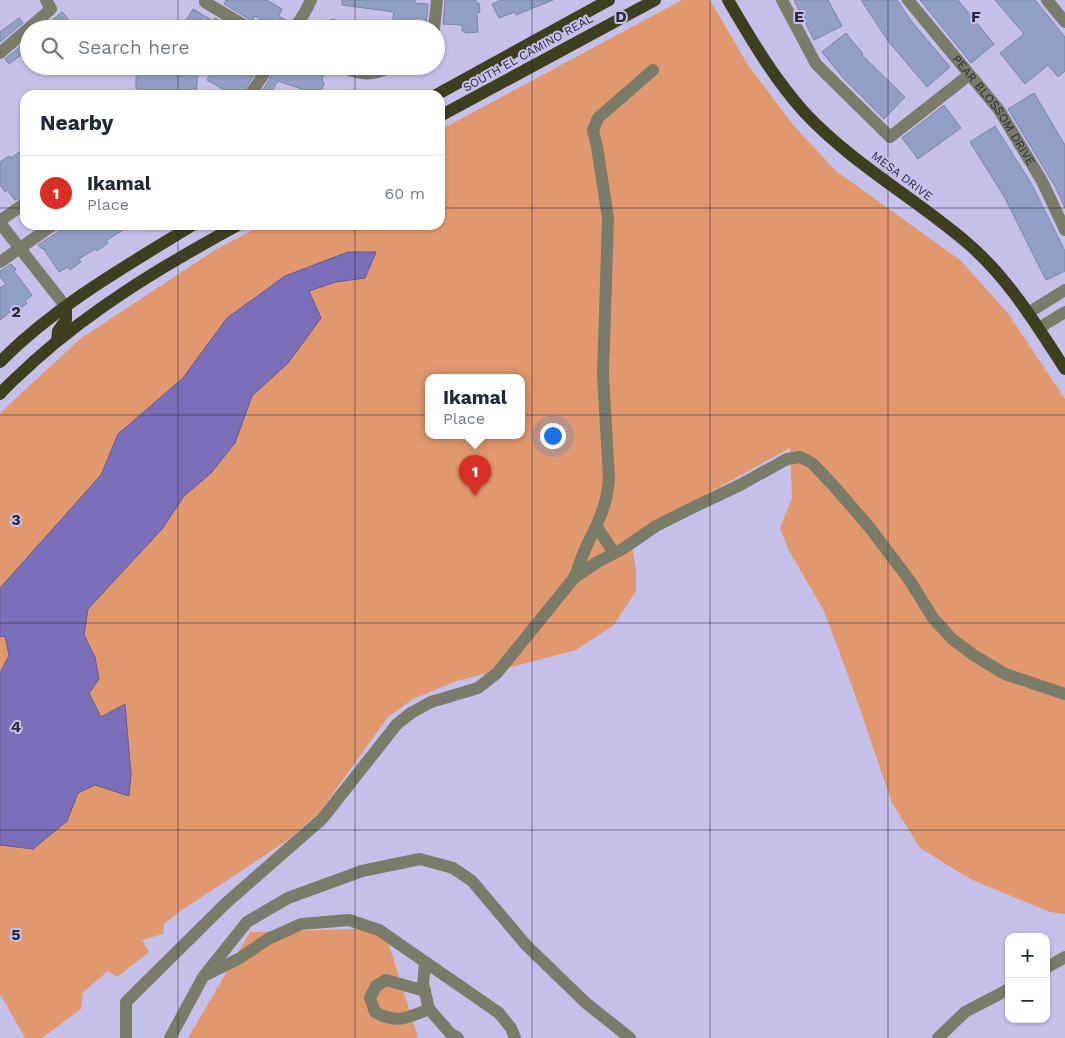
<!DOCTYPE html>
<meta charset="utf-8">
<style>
body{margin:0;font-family:"Work Sans",sans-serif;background:#f6f6f7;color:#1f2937}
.controls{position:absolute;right:15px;bottom:15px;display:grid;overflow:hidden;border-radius:10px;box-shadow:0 1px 4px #0004}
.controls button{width:45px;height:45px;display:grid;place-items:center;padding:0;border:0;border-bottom:1px solid #e0e1e3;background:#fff;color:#1f2937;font:25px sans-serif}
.you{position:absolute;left:552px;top:435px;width:18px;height:18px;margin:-12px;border:4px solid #fff;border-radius:50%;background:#1a73e8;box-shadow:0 0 0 8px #1a73e833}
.badge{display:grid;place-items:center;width:32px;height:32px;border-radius:50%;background:#d93025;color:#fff;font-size:16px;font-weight:700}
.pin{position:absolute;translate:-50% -41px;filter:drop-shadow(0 1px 2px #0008)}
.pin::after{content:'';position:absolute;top:26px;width:18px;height:15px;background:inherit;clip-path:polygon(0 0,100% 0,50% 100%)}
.popup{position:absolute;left:425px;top:374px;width:100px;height:65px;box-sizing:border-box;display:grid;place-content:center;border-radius:10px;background:#fff;filter:drop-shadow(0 1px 4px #0005);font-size:16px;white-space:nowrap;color:#747a83}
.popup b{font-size:19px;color:#1f2937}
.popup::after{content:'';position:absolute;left:50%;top:100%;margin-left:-10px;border:10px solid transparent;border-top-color:#fff}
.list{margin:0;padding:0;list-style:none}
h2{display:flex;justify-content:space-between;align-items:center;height:65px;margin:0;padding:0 20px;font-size:21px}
h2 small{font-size:16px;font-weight:400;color:#747a83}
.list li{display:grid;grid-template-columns:32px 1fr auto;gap:15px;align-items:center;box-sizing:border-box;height:75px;padding:0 20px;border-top:1px solid #e0e1e3}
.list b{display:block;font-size:19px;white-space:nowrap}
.list p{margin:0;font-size:16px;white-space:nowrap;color:#747a83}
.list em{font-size:16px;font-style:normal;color:#747a83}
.icon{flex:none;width:28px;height:28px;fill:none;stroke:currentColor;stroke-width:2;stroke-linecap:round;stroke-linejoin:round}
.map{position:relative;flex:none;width:1065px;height:1038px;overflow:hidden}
.search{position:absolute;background:#fff;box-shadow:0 1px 4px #0004;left:20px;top:20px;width:425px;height:55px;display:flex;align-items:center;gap:12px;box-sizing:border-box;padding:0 18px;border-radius:28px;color:#747a83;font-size:19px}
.panel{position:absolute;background:#fff;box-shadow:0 1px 4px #0004;left:20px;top:90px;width:425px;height:140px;border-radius:15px}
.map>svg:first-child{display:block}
</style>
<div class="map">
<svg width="1065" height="1038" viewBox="0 0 1065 1038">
<rect width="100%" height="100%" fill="#c5c0ea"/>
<g fill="#e2986e" fill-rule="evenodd">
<path d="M 682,0 L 710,0 L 748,65 L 794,126 L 836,171 L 960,260 L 1007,312 L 1065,399 L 1065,914 L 1050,912 L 970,879 L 920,848 L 892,803 L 853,689 L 824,611 L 788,549 L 780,528 L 792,498 L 790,448 L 630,537 L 636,569 L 636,591 L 614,625 L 576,650 L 457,681 L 413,699 L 388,717 L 319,813 L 288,840 L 179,912 L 164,924 L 163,934 L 142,940 L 149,952 L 117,977 L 108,971 L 83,992 L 81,1009 L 42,1038 L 25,1038 L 0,994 L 0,413 L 80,339 L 215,250 L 262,225 L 440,225 L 440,130 ZM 429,377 L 521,377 L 521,435 L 429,435 Z"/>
<polygon points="384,928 418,1038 188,1038 250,932"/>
</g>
<polygon fill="#7c6fb9" stroke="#645a93" points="348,252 376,252 365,278 336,282 309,291 321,318 288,363 252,396 235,443 211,473 184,496 162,529 88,609 84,635 95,657 99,679 89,693 101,717 125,704 131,774 129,796 95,785 78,793 67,821 33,849 0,845 0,673 9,655 5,636 0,637 0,588 101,475 118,434 183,378 227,318 285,276"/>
<g fill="#919ec5" stroke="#7985ab">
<polygon points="226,0 267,0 282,9 279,16 289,22 285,29 276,29 255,16 252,21 224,4"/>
<polygon points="342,0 415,0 415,3 428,4 426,29 391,29 394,12 342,5"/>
<polygon points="445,0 476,0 476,3 479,3 480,12 477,13 478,32 465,33 465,31 462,31 462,25 443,24"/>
<polygon points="501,0 553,0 516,15 515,12 499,18 492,4"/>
<polygon points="794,0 828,0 842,26 814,40"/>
<polygon points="861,0 897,0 912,22 950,67 927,87 888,41"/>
<polygon points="920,0 958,0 994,44 971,63"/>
<polygon points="995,0 1035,0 1065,37 1065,71 1058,77 1048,65 1025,84 1000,53 1024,34"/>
<polygon points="193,9 213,21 215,18 224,23 222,26 225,29 181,29"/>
<polygon points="62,12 68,19 55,29 41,29"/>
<polygon points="19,18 23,23 0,42 0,32"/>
<polygon points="332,19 356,27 356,29 320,29 322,20 331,22"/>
<polygon points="846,33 863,54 862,55 905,97 884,119 844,79 822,52"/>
<polygon points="29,39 29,49 9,64 5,59"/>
<polygon points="221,66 248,66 256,71 242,95 233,95 207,80 213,69 218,72"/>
<polygon points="277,66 326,66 322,80 324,84 321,91 320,91 318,95 311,93 310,95 306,95 300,93 302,89 278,81 269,95 260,95"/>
<polygon points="136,71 198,72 196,95 162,95 162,91 141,91 141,89 136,89"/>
<polygon points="1034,93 1065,145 1065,208 1056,188 1008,109"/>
<polygon points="944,105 961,128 918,159 902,138"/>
<polygon points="995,126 1031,183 1065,251 1065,271 1046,280 1005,198 970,142"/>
<polygon points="25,148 25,195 15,200 7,190 5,192 0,185 0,162 9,156 11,158"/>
<polygon points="61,225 130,225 106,241 108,243 97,251 95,249 79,259 81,262 70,270 68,267 59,272 43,248 42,249 38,245 58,232"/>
<polygon points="11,264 16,269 14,271 32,295 25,301 27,303 16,312 14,309 0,320 0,288 6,284 0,277 0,271"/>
</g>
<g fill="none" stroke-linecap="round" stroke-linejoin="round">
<g stroke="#7a7b69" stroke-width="12">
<polyline points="782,0 816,64 890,137 969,75"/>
<path id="s1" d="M 908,0 L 999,110 L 1042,181 L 1065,230"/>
<polyline points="1047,0 1065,22"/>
<polyline points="205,2 250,29"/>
<polyline points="294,29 305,12 311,0"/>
<polyline points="434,29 437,0"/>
<polyline points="0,53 51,9 46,0"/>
<path d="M 338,66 C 361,74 370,78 392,66"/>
<polyline points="250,95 269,66"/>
<polyline points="0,221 25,203"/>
<polyline points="0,223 66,307"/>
<polyline points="0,262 53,225"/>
<polyline points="1028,313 1065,290"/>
<polyline points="1039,328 1065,312"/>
<polyline points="597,527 614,553"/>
<path d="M 574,578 C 578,568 582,556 587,545 C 598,523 607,505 609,479 L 603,375 L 608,218 L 597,147 L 593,130 L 598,118 L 653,70"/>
<polyline points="425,963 423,984 429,1009 451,1034 458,1038"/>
<polyline points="1046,968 1065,957"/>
<polyline points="208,974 240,958 268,939 301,924 349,920 379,930 499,1013 511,1028 515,1038"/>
<path d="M 425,991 L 386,980 L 376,986 L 370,998 L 375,1012 C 396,1024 408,1018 429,1009"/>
<polyline points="126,1038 126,1002 225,904 322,819 397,724 411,713 431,702 478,688 497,673 574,578 596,563 624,548 656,526 698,505 740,485 787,459 800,457 812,463 832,484 870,528 910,581 933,618 952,639 975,656 1005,674 1065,694"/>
<polyline points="170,1038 203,977 247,922 288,898 362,871 420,859 453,868 472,881 526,945 586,1003 630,1038"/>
<polyline points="938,1038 965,1012 1009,989"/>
</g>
<g stroke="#3e3f1e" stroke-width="12">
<path d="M 728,0 C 751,39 774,79 805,113 C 852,163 913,197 965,241 C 1007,276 1036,324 1065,369"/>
<polyline points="436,95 609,0"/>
<polyline points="440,116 655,0"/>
<polyline points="57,341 58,331 66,320 66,307"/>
<path d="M 0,362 C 55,306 126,266 193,225"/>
<path d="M 0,394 C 10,382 22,373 33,362 C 94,307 166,264 238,225"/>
</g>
</g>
<path fill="none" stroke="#2c2a3b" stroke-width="1" stroke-opacity="0.55" d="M 178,0 L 178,29M 355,0 L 355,29M 532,0 L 532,1038M 710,0 L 710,1038M 888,0 L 888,1038M 178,66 L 178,95M 355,66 L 355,95M 0,208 L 25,208M 440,208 L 1065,208M 178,225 L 178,1038M 355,225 L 355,1038M 0,415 L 1065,415M 0,623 L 1065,623M 0,830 L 1065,830"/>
<g text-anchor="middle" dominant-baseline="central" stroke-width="4" stroke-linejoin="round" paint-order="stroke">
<g font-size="12" fill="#2c2a3b" stroke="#c5c0ea">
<text transform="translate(528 53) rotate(-29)">SOUTH EL CAMINO REAL</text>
<text stroke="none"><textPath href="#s1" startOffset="140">PEAR BLOSSOM DRIVE</textPath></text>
<text transform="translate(902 176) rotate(37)">MESA DRIVE</text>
</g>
</g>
<g font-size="16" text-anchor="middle" font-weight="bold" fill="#2c2a3b" stroke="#c5c0ea" stroke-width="4" stroke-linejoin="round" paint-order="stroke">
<text x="621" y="22">D</text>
<text x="799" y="22">E</text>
<text x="976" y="22">F</text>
<text x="16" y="317">2</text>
<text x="16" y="525">3</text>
<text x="16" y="732">4</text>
<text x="16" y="940">5</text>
</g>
</svg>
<div class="controls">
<button>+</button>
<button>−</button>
</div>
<div class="you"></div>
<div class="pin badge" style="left:475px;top:496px">1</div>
<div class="popup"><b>Ikamal</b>Place</div>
<div class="search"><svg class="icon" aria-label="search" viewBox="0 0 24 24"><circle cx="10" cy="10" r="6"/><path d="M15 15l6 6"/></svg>Search here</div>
<section class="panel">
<h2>Nearby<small></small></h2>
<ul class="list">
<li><span class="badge">1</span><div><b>Ikamal</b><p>Place</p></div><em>60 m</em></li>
</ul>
</section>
</div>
